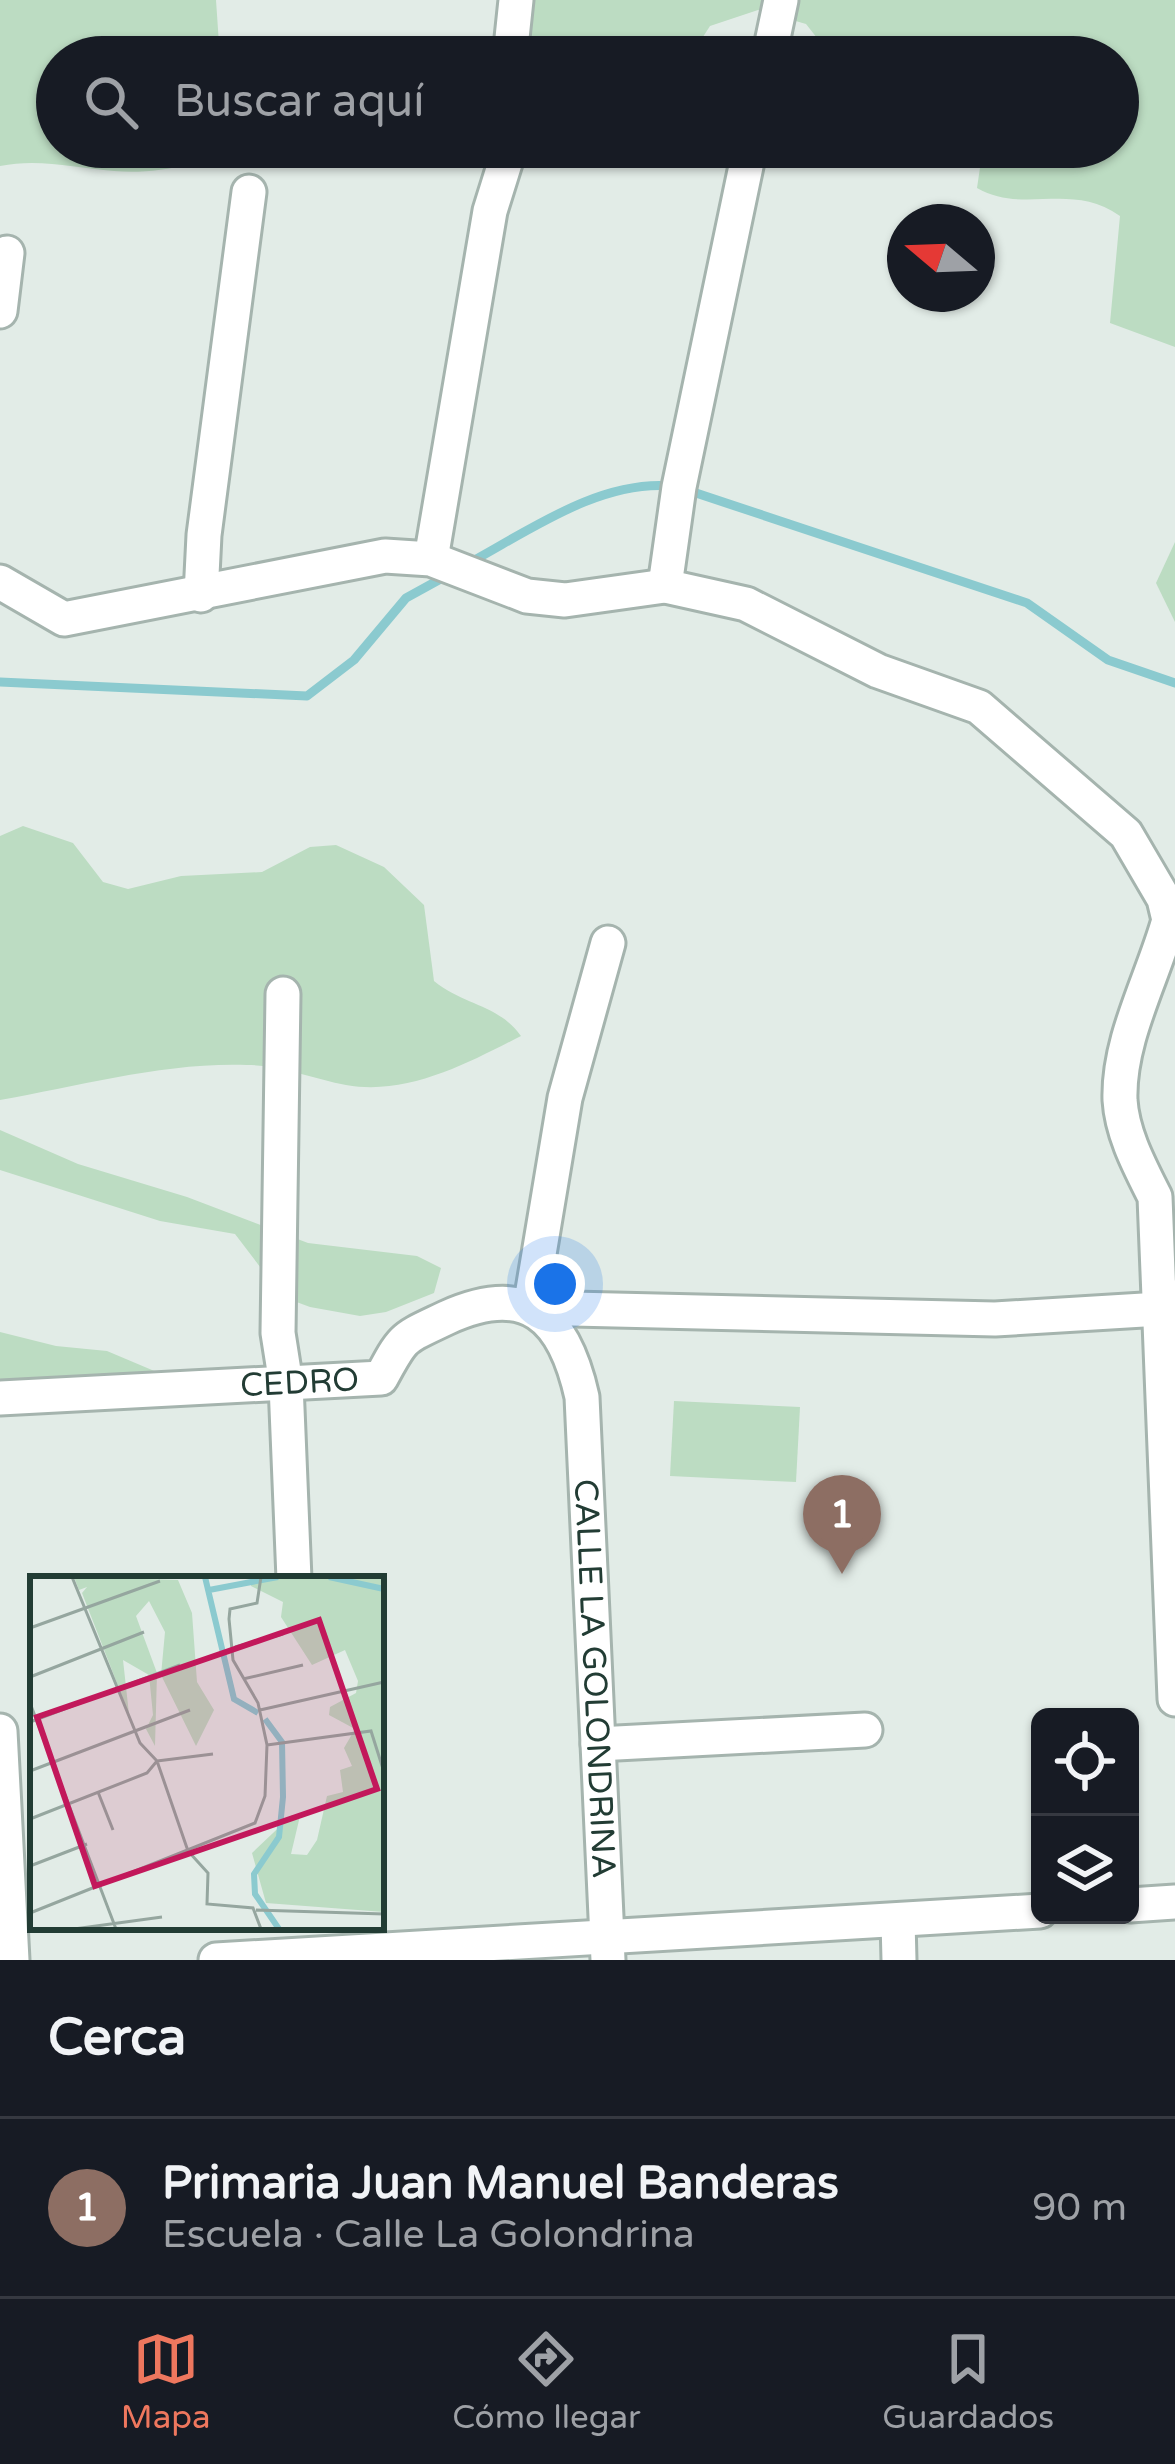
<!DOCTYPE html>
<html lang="es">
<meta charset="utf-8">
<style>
body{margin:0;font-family:"Varela Round",sans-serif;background:#20242c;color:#f1f3f6}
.controls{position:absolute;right:36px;bottom:36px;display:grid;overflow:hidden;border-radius:18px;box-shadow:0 3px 9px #0004}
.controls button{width:108px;height:108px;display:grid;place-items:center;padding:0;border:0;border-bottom:3px solid #363941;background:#171b24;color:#f1f3f6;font:60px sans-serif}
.compass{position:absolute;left:887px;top:204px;width:108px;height:108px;border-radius:50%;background:#171b24;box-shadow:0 3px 9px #0004;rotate:289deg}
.you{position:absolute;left:555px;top:1284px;width:42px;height:42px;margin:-30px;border:9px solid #fff;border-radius:50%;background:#1a73e8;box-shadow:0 0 0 18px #1a73e833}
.badge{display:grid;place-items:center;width:78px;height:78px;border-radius:50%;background:#ee775e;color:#fff;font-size:39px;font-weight:700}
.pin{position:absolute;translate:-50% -99px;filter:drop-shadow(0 3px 6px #0008)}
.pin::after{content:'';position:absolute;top:63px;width:42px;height:36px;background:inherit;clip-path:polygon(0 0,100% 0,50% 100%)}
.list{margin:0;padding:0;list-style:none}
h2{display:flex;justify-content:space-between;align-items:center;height:156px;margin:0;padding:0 48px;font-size:51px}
h2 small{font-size:39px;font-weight:400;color:#9ea1a6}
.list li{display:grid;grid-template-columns:78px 1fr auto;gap:36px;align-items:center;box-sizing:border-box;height:180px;padding:0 48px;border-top:3px solid #363941}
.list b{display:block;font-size:45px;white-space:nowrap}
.list p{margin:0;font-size:39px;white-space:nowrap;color:#9ea1a6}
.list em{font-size:39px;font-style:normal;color:#9ea1a6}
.icon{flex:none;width:66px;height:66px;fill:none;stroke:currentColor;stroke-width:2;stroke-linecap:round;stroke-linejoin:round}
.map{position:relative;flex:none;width:1175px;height:1960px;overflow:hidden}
.search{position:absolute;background:#171b24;box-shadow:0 3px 9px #0004;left:36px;right:36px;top:36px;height:132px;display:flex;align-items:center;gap:30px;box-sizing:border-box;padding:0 42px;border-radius:66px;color:#9ea1a6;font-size:45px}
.sheet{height:336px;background:#171b24}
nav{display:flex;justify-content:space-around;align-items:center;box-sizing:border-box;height:168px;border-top:3px solid #363941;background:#171b24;font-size:33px;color:#9ea1a6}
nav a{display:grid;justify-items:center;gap:6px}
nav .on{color:#ee775e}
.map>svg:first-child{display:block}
</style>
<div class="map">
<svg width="1175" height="1960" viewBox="0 0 1175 1960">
<rect width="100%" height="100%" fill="#e2ece7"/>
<g fill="#bcdcc2">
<path d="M 0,0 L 216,0 L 219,44 L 227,57 L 57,57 L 57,147 L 245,147 C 205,163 157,175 114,171 C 75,168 39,158 0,166 Z"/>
<path d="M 532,0 L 1175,0 L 1175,347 L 1110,323 L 1120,216 C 1070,181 1024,215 977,188 L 981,161 L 1005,147 L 1118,147 L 1118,57 L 832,57 L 806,24 L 758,10 L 710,26 L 690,57 L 518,57 Z"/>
<polygon points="1175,542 1175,622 1156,583"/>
<path d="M 23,826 L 73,843 L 103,882 L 128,889 L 181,876 L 262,872 L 310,847 L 336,845 L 384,867 L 424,905 L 434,981 C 465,1006 498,1004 521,1036 C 468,1063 408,1096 346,1085 C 314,1079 280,1065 247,1065 C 165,1062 80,1086 0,1100 L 0,836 Z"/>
<polygon points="0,1130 78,1164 187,1197 308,1243 417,1256 441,1268 434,1293 386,1312 360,1316 310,1307 283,1297 235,1234 160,1221 0,1170"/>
<polygon points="0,1332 56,1346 107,1351 178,1381 0,1383"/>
<polygon points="674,1401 800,1407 796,1482 670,1476"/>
</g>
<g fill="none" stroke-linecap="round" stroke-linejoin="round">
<g stroke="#8bcacf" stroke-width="9">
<polyline points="687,490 1027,603 1108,660 1175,683"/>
<path d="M 471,562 C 530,530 600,480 671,486"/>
<polyline points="0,682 307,696 354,660 406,598 446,576"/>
</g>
<defs>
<g id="street">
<polyline points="510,57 516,0"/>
<polyline points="769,57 781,0"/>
<polyline points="0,311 7,253"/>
<polyline points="431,559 490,211 510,147"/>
<path d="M 0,582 L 64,619 L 385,556 L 431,559 L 527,596 L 565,600 L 665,586 L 746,604 L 878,671 L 979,707 L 1126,834 L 1164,899 L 1169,920 C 1153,978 1118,1039 1120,1100 C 1122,1134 1140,1167 1155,1197 L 1175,1699"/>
<polyline points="665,586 679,487 750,147"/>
<polyline points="201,595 204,535 249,192"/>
<polyline points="608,943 565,1098 530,1308 995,1319 1160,1309 1174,1297"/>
<polyline points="283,994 278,1333 286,1384 294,1579"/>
<path id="s1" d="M 0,1398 L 381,1378 C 404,1335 402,1339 446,1318 C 527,1281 564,1316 582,1397 L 608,1960"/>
<polyline points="0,1731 12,1960"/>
<polyline points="598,1744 865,1730"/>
<polyline points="1130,1905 1175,1902"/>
<polyline points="898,1921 899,1960"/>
<polyline points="216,1960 1040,1911"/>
</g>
</defs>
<use href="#street" stroke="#a5b4ae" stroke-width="39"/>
<use href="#street" stroke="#fff" stroke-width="33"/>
</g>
<g text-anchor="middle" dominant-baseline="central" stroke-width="12" stroke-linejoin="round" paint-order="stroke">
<g font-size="33" fill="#223c34" stroke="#f3f8f5">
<text stroke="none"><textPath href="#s1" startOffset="300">CEDRO</textPath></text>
<text stroke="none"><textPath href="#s1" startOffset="948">CALLE LA GOLONDRINA</textPath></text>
</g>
</g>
<g transform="translate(30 1576)">
<rect width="354" height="354" fill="#e2ece7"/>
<path d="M 44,1 L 148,4 L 162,37 L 167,106 L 184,134 L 166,170 L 131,99 L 135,56 L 119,25 L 106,40 L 127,97 L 125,170 L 116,153 L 123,139 L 119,99 L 93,84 L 99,138 L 52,17 L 57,11 L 49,14 ZM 221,1 L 354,1 L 354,336 L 236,327 L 222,277 L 262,239 L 270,240 L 261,278 L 277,279 L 287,264 L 297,220 L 313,216 L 310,194 L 322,190 L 314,172 L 325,153 L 299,139 L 300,131 L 326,117 L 328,105 L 315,74 L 282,89 L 251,41 L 253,26 L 221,10 Z" fill="#bcdcc2"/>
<path fill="none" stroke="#8bcacf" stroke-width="6" d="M 175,1 L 204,123 L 228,137M 299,1 L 354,13M 179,14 L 248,1M 235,143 L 252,166 L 253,221 L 249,261 L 224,298 L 225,318 L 249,353"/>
<path fill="none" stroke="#95a69f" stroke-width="3" d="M 0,52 L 130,5M 205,71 L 253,58M 0,101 L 114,56M 213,103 L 273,89M 0,127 L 86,353M 230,134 L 354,106M 0,146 L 150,89M 237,169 L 341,155 L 354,196M 183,178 L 127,185 L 158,275 L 178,297 L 177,328 L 223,332 L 231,353M 0,195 L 160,134M 68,216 L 83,254M 0,243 L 117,197 L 127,185 L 110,167 L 42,1M 0,290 L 57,268M 226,334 L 354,338M 0,337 L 225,247 L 235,220 L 237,169 L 228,127 L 203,84 L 199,43 L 200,33 L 227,27 L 231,1M 44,353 L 132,341"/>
<path fill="#c2185b" fill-opacity="0.15" stroke="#c2185b" stroke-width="6" d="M 289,44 L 347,213 L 65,310 L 7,141 Z"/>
<rect width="354" height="354" fill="none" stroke="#223c34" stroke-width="6"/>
</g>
</svg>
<div class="controls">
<button><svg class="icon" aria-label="locate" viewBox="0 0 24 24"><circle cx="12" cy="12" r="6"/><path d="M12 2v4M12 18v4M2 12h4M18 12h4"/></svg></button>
<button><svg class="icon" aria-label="layers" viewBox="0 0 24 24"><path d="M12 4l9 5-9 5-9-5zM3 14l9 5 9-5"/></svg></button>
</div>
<svg class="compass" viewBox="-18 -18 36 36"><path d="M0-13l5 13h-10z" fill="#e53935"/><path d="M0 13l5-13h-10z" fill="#9ea1a6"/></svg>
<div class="you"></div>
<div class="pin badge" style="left:842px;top:1574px;background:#8d6e63">1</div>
<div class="search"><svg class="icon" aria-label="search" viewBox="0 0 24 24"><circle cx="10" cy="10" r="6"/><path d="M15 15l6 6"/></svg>Buscar aquí</div>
</div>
<section class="sheet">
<h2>Cerca<small></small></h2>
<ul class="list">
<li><span class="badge" style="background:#8d6e63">1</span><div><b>Primaria Juan Manuel Banderas</b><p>Escuela · Calle La Golondrina</p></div><em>90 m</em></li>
</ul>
</section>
<nav>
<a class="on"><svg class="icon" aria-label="map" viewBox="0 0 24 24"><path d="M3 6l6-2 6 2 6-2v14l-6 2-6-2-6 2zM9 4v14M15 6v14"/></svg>Mapa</a>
<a><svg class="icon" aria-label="directions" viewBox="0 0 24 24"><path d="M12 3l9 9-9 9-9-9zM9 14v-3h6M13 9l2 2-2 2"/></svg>Cómo llegar</a>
<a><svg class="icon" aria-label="saved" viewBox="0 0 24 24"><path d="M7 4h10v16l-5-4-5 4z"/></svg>Guardados</a>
</nav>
